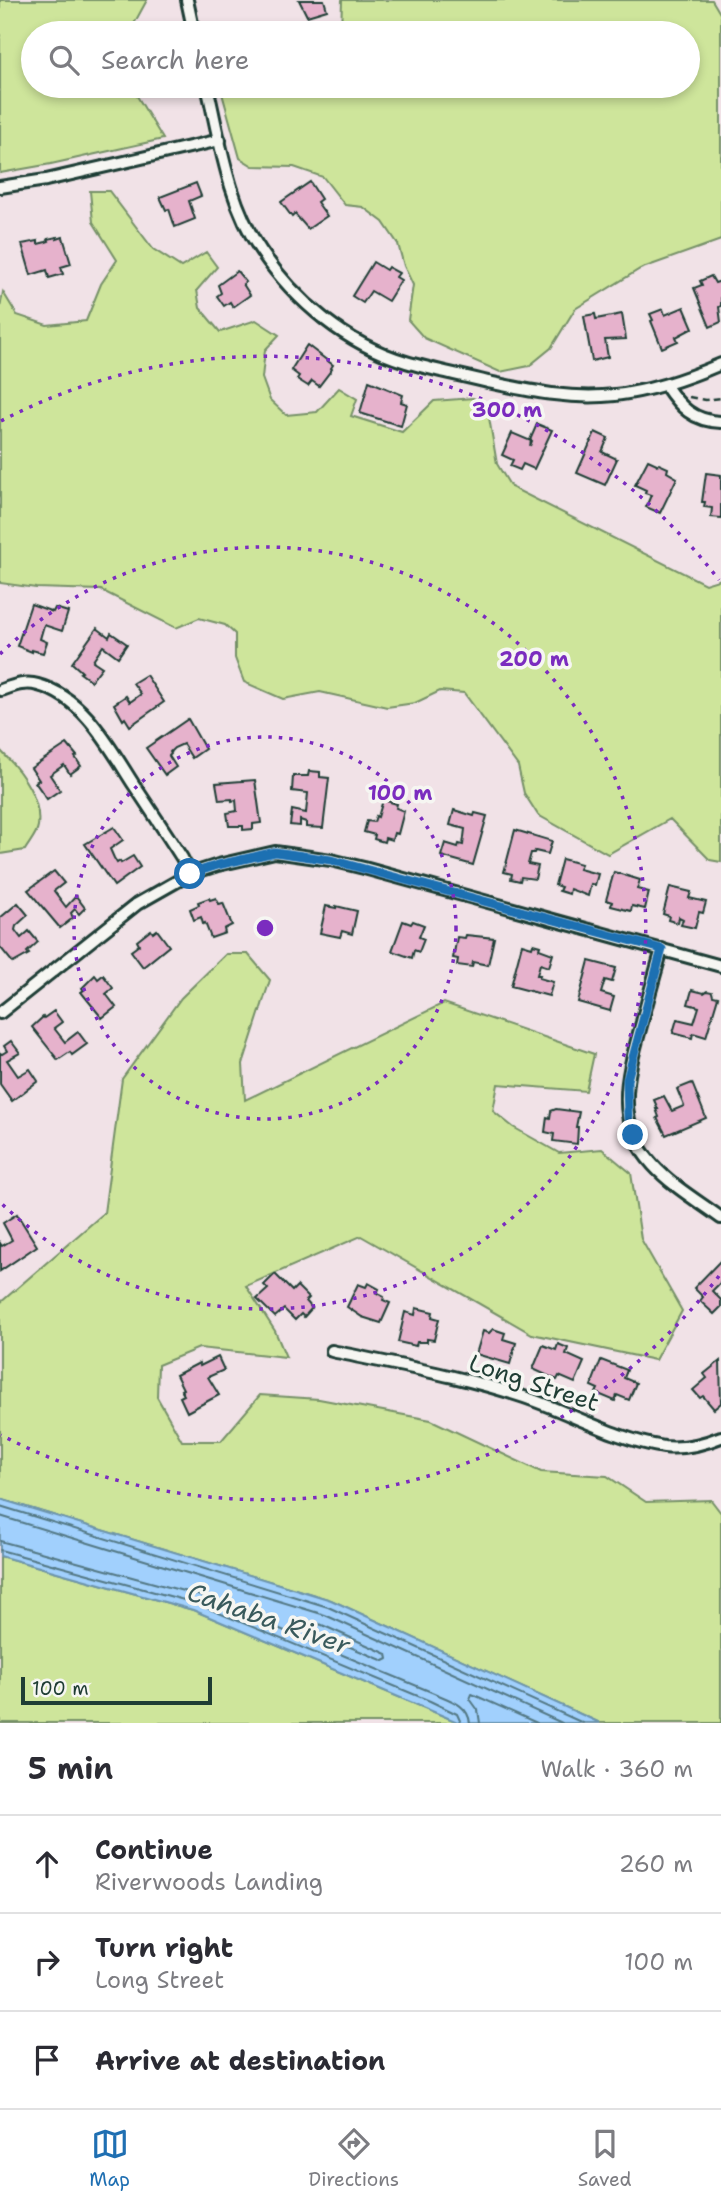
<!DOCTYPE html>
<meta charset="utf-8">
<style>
body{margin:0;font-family:"Shantell Sans",sans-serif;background:#f7f7f7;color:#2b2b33}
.scale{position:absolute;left:21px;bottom:18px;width:191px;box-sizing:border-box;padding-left:7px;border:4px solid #1f3d34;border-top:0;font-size:19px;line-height:24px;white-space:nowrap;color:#1f3d34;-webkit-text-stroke:5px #f6f6f2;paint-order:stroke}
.stop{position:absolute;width:21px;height:21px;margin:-16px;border:5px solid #1f6fb2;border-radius:50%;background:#fff}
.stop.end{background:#1f6fb2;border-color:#fff;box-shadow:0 2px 7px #0008}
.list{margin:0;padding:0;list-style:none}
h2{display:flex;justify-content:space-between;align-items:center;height:91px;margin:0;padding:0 28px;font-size:30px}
h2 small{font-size:23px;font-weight:400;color:#7c7c81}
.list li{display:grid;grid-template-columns:46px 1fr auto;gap:21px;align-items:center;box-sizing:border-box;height:98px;padding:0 28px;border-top:2px solid #e1e1e2}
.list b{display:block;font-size:26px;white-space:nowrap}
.list p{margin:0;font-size:23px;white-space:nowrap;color:#7c7c81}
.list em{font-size:23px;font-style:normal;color:#7c7c81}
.icon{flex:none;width:38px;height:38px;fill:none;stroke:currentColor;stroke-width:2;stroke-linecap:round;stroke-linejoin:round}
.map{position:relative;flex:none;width:721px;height:1723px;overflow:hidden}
.search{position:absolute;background:#fff;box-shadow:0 4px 10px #0003;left:21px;right:21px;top:21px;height:77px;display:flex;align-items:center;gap:18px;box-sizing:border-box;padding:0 24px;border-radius:38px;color:#7c7c81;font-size:26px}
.sheet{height:385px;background:#fff}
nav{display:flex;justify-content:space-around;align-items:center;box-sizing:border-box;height:98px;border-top:2px solid #e1e1e2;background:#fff;font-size:19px;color:#7c7c81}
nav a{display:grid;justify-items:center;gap:4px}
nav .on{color:#1f6fb2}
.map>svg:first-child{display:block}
</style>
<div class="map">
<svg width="721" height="1723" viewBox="0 0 721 1723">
<rect width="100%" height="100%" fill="#f1e2e7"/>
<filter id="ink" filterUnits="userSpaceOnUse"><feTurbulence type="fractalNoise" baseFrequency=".0143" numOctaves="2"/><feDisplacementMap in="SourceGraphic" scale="14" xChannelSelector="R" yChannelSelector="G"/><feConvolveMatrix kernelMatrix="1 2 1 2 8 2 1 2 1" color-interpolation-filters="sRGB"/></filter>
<g filter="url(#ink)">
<g fill="#cee59b" stroke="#769168" stroke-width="2">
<polygon points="0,0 147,0 129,33 33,33 33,86 131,86 163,139 51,164 0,173"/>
<polygon points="342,0 712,0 721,15 721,240 640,269 575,309 551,348 529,366 500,372 424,338 408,320 413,285 404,266 398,244 383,222 363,207 345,205 323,177 294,167 253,166 240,158 220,86 688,86 688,33 341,33"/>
<polygon points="90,191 109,191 153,249 181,267 206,252 217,267 197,290 200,308 220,332 256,320 279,335 265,350 262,378 270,400 286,415 317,412 339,388 357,399 351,416 402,432 434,401 473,398 487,406 497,464 511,487 705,584 721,579 721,862 710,860 670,819 608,854 538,815 524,793 518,766 464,693 440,691 415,703 387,707 320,692 283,699 244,682 235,658 235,634 225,625 199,618 176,628 101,590 36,588 0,583 0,308 3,292 17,315 47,325 86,321 101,284 117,260 93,222"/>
<path d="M 0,750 C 19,769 42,797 38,826 C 37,834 29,843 25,850 L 0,854 Z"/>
<polygon points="226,954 248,954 270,980 243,1064 245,1100 444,1003 594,1054 586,1091 498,1084 493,1111 513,1127 559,1153 602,1149 631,1173 641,1239 682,1311 655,1360 532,1334 361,1236 246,1286 275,1331 286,1357 199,1348 158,1365 157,1397 182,1441 221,1441 260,1395 319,1399 431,1420 541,1472 607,1476 646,1502 711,1500 721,1513 721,1723 600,1723 331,1600 0,1499 0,1303 104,1213 122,1079 181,998"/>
<polygon points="0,1556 193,1610 460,1723 0,1723"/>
</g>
<polygon fill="#a1d0fd" stroke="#6d95ad" stroke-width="2" points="0,1499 331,1600 600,1723 460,1723 193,1610 0,1556"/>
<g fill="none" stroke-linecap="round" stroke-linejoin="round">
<g stroke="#537884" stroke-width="2">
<polyline points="0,1506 328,1607 583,1723"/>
<polyline points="0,1516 325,1615 562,1723"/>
<path d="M 0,1541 L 198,1595 L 434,1693 C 449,1700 468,1704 470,1723"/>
<polyline points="0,1550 195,1603 430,1701 457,1714 461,1723"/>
<polygon points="296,1618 322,1625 387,1654 388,1659 384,1661 297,1625 294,1622"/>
<polyline points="480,1723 478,1710 470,1699 472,1694 537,1723"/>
</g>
</g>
<g fill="#e6b2cc" stroke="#1f3d34" stroke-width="2">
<polygon points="299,0 324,0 327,10 307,16"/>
<polygon points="310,182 321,199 317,202 327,216 308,229 295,214 292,217 281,202"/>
<polygon points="196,183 201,196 189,201 195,219 175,227 169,209 166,210 160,197"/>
<polygon points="57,237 57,239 63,237 71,264 61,267 63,274 49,278 47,270 31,275 22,244 38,241 38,244 46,242 49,241 48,239"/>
<polygon points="373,262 386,270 388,267 399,273 396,277 401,280 388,301 371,291 363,303 352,296"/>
<polygon points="237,271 246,282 243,284 250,295 233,307 230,302 224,306 217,296 221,293 218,285"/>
<polygon points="711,276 715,283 721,281 721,306 719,307 721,322 710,327 694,288 702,285 700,281"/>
<polygon points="684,307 693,328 676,337 678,341 662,348 651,321 653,320 650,314 663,309 665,315"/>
<polygon points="595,314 596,319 622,314 626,339 605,340 608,357 592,361 584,316"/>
<polygon points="307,345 333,365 331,368 332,369 319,386 312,381 308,386 297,379 299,376 291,370"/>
<polygon points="369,381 403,395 401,402 407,404 401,426 360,413"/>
<polygon points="537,424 552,430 534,469 523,464 520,470 510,466 513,460 502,455 512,433 531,441 530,446 532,441 530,440"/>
<polygon points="595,432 608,438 602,452 617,459 605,485 577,473"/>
<polygon points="648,460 657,464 656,465 659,464 668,468 667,472 677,478 660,513 646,507 651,495 645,493 646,490 635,485"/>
<polygon points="706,473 721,475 721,518 711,517 712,508 704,507 705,502 702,502"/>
<polygon points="31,604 53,612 55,608 68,612 62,631 44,625 40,639 47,642 43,653 32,650 32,652 17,646"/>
<polygon points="97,628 109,637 111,633 127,644 118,657 103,646 93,661 102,667 91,681 80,673 82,672 72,663"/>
<polygon points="146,675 164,702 130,726 125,718 123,720 114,704 126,696 130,702 141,694 133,683"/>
<polygon points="188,719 205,749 192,758 183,744 174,748 170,752 171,754 169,756 176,767 165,775 146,748"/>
<polygon points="67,744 77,756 75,757 81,766 70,774 64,765 50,775 60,790 47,799 35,782 39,780 31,768"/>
<polygon points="309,771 320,772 320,777 329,778 323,828 306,827 306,822 300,820 300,826 290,825 292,810 306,813 308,793 292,791 293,776 308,776"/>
<polygon points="255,780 261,823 253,824 253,829 243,830 243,826 229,826 227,813 237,811 236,800 232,801 232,799 219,800 216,783"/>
<polygon points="383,800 397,804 396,808 404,811 398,834 394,833 392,840 385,838 384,842 374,839 375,835 364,832 367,821 374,822 376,816 378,817"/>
<polygon points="454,810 474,816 475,813 487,816 473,865 441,856 445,843 458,847 459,844 463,845 465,829 450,825"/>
<polygon points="114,827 123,840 110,849 114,858 117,863 120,861 121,863 133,856 140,867 114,886 85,844"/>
<polygon points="515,830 552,841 548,854 535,851 534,853 531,853 528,864 538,866 535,879 521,877 520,881 511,879 512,874 504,872"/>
<polygon points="562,859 581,864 579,869 598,874 595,885 591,884 588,896 570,889 569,894 559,891 561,887 555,885"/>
<polygon points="54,871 64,883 54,891 66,907 76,896 85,908 79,914 75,909 71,913 73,918 60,928 28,890"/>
<polygon points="614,872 640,880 637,889 649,892 645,909 632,906 631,911 611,906 612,902 606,900"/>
<polygon points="670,887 691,892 689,898 706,902 703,913 699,912 695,928 681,925 683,919 679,917 678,923 668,920 669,916 663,914"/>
<polygon points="209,898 210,900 216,898 219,904 223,903 232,925 224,929 225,933 211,938 205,923 203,924 201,917 194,920 190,909 199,905 198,902"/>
<polygon points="18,903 28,915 16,926 15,930 21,938 29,931 38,942 27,952 29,954 13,963 0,947 0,918"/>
<polygon points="326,906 336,908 336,906 357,911 352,934 342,931 340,937 320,933"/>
<polygon points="403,921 411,924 413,921 424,925 419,937 424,939 419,952 414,950 412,958 392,951"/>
<polygon points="151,930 153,933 157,930 169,946 143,967 131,951 139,945 137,941"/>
<polygon points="466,935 494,938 488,965 473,962 472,967 457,965 458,959 453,958 457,937 465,938"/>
<polygon points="522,944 532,947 533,944 540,946 539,949 553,954 549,967 540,964 537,975 540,975 539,978 553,982 549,996 511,986"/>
<polygon points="589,961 616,968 612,982 605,980 601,993 614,997 610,1011 578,1002"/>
<polygon points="95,975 98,979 103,975 113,988 106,994 116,1007 102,1018 81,992 84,990 82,988"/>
<polygon points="692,990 704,993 707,991 712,992 713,996 718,997 706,1037 693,1033 692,1038 673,1033 677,1019 694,1023 699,1007 688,1004"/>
<polygon points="54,1011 62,1022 54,1028 65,1042 78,1032 87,1044 72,1055 70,1052 58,1060 32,1027 43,1017 44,1018"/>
<polygon points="11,1041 20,1053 7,1060 18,1076 30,1069 38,1081 12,1101 0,1084 0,1053 2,1054 7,1051 4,1046"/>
<polygon points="692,1083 706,1118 666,1135 657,1118 659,1117 656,1109 658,1109 654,1100 664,1096 672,1111 684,1106 677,1089"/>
<polygon points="556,1109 579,1112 576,1127 578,1127 577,1144 553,1141 554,1134 545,1132 547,1117 550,1118 551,1111"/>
<polygon points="17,1214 37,1246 0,1271 0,1243 2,1246 12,1240 3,1223"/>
<polygon points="721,1260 721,1282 712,1291 721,1300 721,1307 714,1314 700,1301 703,1297 694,1288"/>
<polygon points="275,1274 292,1291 297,1286 309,1298 306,1301 312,1308 304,1317 301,1314 295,1320 284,1309 275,1317 257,1299 268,1289 264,1285"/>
<polygon points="368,1283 379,1289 377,1293 384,1297 383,1300 390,1303 381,1323 362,1317 347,1307 358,1284 366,1287"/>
<polygon points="416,1308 433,1312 432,1317 439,1319 434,1340 427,1339 427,1342 417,1342 416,1346 398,1342 405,1312 415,1315"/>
<polygon points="493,1329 505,1333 503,1339 516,1343 510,1364 476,1354 483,1331 489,1333"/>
<polygon points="558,1344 568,1348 566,1354 584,1362 575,1383 559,1376 557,1380 533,1369 543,1345 556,1350"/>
<polygon points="218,1357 224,1370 208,1377 219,1395 187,1412 180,1397 184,1395 181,1390 183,1389 176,1375 199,1363 200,1366"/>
<polygon points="601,1360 627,1370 624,1378 636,1383 629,1400 617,1395 615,1401 596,1393 598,1389 591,1386"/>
<polygon points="720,1361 721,1403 714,1409 703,1396 700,1398 693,1390 707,1378 704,1374"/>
</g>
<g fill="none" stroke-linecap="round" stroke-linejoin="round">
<defs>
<g id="minor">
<polyline points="187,0 194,33"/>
<path d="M 207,86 C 220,141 228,203 261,251 C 296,302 346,344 406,362 C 433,370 461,375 488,382 C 530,391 571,400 615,395 C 652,391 686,379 721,364"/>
<polyline points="0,187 46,180 220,140"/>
<path d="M 666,386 C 680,407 693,421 721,422"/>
<path d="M 1,690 C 13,686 25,681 38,685 C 84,697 110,748 134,785 C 150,809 166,833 182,858 L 190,874"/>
<path d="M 662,949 C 655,974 648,998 642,1022 C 628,1073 612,1121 653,1165 C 672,1186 698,1201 721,1218"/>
<polyline points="0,1013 137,904 190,874 218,865 275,852 331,860 364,868 721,966"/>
<path d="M 332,1351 C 396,1365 462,1376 524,1397 C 569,1412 617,1440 664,1447 C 683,1449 704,1444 721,1437"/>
</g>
</defs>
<use href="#minor" stroke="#1f3d34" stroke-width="16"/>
<polyline stroke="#1f3d34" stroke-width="2.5" stroke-dasharray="7 5" stroke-linecap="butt" points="689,397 705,400 721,398"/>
<use href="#minor" stroke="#f6f6f2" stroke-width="10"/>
</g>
</g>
<g fill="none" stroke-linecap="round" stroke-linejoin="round" filter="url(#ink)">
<polyline stroke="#1f6fb2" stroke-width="9" points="190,874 218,865 275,852 331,860 662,949 627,1080 628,1118 633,1135"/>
</g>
<g fill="none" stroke="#7b2cbf" stroke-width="3.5" stroke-dasharray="3.5 7">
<circle cx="265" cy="928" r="191"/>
<path d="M0 654A381 381 0 1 1 0 1202"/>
<path d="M719 1276A572 572 0 0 1 1 1435M1 421A572 572 0 0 1 719 580"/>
</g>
<g text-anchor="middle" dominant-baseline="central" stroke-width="7" stroke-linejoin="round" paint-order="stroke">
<g font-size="24" fill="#1f3d34" stroke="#f6f6f2">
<text transform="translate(534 1383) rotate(18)">Long Street</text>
</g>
<g font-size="26" font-style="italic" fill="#395a5c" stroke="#f6f6f2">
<text transform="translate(269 1618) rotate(19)">Cahaba River</text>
</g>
</g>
<circle cx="265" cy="928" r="10" fill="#7b2cbf" stroke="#f6f6f2" stroke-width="3.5"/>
<g font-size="21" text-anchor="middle" font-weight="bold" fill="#7b2cbf" stroke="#f6f6f2" stroke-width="7" stroke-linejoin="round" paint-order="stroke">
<text x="507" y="417">300 m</text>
<text x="534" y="666">200 m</text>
<text x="400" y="800">100 m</text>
</g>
</svg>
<div class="scale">100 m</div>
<div class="stop" style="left:190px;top:874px"></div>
<div class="stop end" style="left:633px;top:1135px"></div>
<div class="search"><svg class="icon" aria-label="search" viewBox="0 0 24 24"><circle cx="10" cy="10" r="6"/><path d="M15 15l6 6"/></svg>Search here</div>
</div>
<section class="sheet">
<h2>5 min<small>Walk · 360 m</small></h2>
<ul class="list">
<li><svg class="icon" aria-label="ahead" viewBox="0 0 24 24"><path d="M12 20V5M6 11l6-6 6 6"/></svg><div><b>Continue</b><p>Riverwoods Landing</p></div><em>260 m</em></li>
<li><svg class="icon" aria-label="right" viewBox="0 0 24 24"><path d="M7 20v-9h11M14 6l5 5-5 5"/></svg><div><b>Turn right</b><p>Long Street</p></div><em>100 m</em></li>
<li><svg class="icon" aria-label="arrive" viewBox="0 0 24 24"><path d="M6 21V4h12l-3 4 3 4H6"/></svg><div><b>Arrive at destination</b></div></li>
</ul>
</section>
<nav>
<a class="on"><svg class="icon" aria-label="map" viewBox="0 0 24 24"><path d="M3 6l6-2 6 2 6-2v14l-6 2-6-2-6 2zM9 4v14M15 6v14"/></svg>Map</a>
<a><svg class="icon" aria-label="directions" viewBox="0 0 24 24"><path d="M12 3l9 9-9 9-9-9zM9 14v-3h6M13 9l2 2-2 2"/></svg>Directions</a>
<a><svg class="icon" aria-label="saved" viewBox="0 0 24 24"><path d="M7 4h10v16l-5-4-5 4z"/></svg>Saved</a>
</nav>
